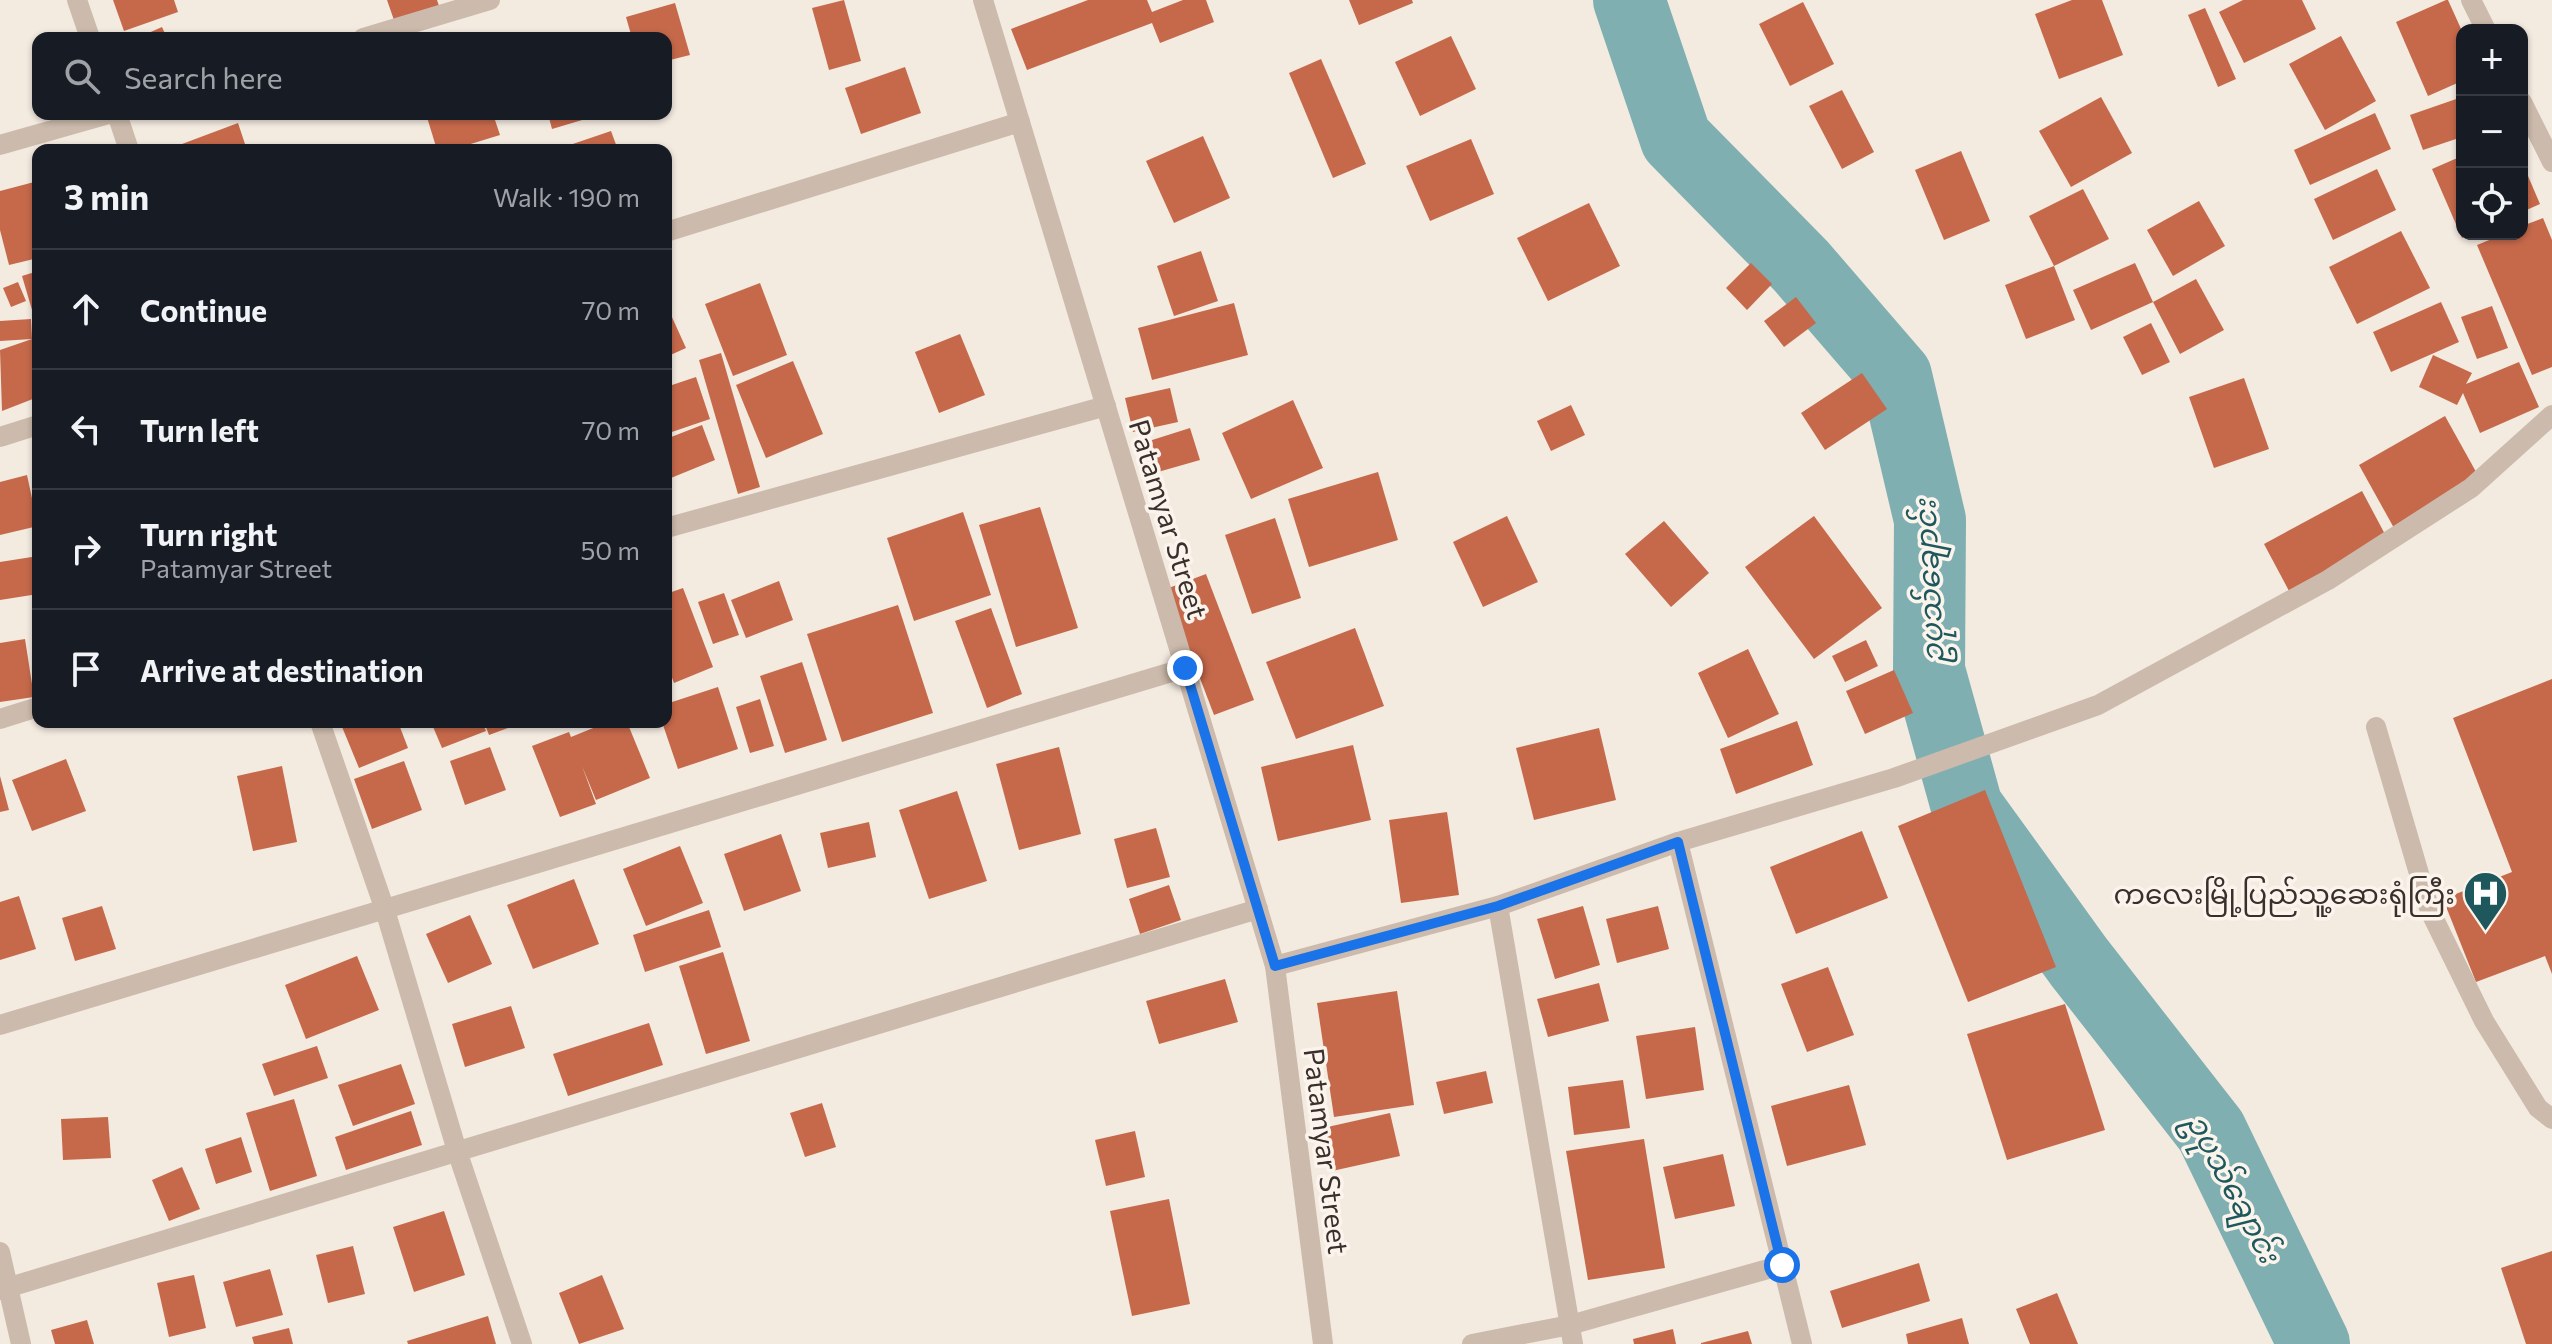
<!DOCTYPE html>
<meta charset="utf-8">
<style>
body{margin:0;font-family:Commissioner,"Noto Sans Myanmar",sans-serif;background:#242831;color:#f1f3f6}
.controls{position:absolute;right:24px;top:24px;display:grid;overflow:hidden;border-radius:16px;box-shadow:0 2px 6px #0004}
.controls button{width:72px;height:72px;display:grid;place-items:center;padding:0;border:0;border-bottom:2px solid #363941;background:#171b24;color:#f1f3f6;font:40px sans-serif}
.stop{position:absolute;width:24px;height:24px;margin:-18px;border:6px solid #1a73e8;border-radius:50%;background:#fff}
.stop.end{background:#1a73e8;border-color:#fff;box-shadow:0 2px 8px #0008}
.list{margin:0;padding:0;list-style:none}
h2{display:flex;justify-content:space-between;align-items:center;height:104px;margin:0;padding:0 32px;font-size:34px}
h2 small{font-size:26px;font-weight:400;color:#9ea1a6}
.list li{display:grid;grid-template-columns:52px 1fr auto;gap:24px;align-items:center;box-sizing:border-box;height:120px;padding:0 32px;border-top:2px solid #363941}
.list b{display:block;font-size:30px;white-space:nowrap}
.list p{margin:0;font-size:26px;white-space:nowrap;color:#9ea1a6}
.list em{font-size:26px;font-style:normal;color:#9ea1a6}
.icon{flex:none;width:44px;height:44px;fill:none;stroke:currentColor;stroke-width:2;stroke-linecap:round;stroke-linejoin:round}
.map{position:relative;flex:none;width:2552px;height:1344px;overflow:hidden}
.search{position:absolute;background:#171b24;box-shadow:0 2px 6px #0004;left:32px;top:32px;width:640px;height:88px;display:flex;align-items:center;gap:20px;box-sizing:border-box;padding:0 28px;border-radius:16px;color:#9ea1a6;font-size:30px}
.panel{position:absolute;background:#171b24;box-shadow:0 2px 6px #0004;left:32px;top:144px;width:640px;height:584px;border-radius:16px}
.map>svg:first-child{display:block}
</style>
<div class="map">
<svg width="2552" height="1344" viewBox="0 0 2552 1344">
<rect width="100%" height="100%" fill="#f3eae0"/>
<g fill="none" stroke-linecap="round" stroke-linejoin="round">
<polyline stroke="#7fafb1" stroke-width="72" points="1629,0 1676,139 1801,266 1896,376 1930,520 1929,670 1967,807 2079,962 2211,1131 2314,1344"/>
</g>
<g fill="#c6694b">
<polygon points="113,0 174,0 178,12 124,31"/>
<polygon points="387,0 437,0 439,6 395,23"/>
<polygon points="844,0 861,61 829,70 812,8"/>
<polygon points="1088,0 1147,0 1152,12 1183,0 1206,0 1214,22 1160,43 1152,23 1027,70 1011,29"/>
<polygon points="1349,0 1412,0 1413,3 1359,25"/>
<polygon points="2072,0 2102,0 2123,55 2059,79 2035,14"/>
<polygon points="2243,0 2302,0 2316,29 2244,63 2219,12"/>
<polygon points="2446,0 2448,0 2462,31 2462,81 2428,96 2396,22"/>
<polygon points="1803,2 1834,64 1790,86 1759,24"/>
<polygon points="675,3 690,55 666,61 666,38 632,38 626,17"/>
<polygon points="2205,8 2236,79 2218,87 2188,15"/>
<polygon points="162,27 167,38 137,38"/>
<polygon points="1451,36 1476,89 1420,116 1395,62"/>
<polygon points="2341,36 2376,101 2325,130 2289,64"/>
<polygon points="1321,59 1366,164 1333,178 1289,73"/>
<polygon points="905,67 921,113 861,134 845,88"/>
<polygon points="1842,90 1874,152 1842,169 1809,106"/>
<polygon points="2101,97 2132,153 2071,187 2039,131"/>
<polygon points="2462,97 2462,137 2423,150 2410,115"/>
<polygon points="2375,113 2391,149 2310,185 2294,150"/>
<polygon points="426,114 493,114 500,135 451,150 437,150"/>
<polygon points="548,114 599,114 599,115 552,129"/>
<polygon points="238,123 247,150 166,150"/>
<polygon points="611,131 618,150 558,150 558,149"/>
<polygon points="1203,136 1230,198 1174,223 1146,161"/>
<polygon points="1471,139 1494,194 1430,221 1406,166"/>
<polygon points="1961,151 1990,221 1944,240 1915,170"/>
<polygon points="2462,156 2462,234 2472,234 2462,238 2432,169"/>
<polygon points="2522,162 2540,204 2522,212"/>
<polygon points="2377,169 2396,210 2333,240 2314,199"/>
<polygon points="38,181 38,258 9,265 0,230 0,191"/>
<polygon points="2083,189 2109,239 2054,266 2029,216"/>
<polygon points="2199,201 2225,246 2173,276 2147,230"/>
<polygon points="1589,203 1620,266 1548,301 1517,238"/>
<polygon points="2543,218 2552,240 2552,367 2532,375 2477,245 2504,234 2522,234 2522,226"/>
<polygon points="2401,231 2430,288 2357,324 2329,267"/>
<polygon points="1201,251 1218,301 1174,316 1157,266"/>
<polygon points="1751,263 1772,284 1747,310 1726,288"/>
<polygon points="2135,263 2153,302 2091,330 2073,290"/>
<polygon points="2054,266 2075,320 2026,339 2005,285"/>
<polygon points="38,271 38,327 37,327 22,276"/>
<polygon points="2196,279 2224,330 2180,354 2153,302"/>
<polygon points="18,282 26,301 11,307 3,288"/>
<polygon points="760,283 787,355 733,376 705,304"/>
<polygon points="1796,297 1816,323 1784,347 1764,321"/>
<polygon points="2441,302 2459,342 2391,372 2373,332"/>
<polygon points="1234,303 1248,355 1152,380 1138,328"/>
<polygon points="666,304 686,348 666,357"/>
<polygon points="2492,306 2508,348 2477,359 2461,317"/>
<polygon points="31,319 32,339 38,353 38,397 2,411 0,350 32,339 0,341 0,321"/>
<polygon points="2151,323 2170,362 2142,375 2123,337"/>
<polygon points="960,334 985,395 939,413 915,352"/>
<polygon points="721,353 760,487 738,494 699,360"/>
<polygon points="2433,355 2472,373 2466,384 2519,362 2539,407 2480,433 2463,393 2457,405 2419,387"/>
<polygon points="793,361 823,434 766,458 736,385"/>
<polygon points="1862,373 1887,409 1825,450 1801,413"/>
<polygon points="696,377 710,419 666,434 666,387"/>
<polygon points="2244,378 2269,449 2214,468 2189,397"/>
<polygon points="1170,388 1178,422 1133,432 1125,398"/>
<polygon points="1293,400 1323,468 1251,499 1222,433"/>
<polygon points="1571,405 1585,435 1551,451 1537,421"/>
<polygon points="2445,416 2480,479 2394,528 2359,465"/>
<polygon points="702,425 715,460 666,480 666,439"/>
<polygon points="1190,428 1200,460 1158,472 1149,441"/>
<polygon points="1378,472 1398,540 1309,567 1288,499"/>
<polygon points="27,475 38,526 0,535 0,482"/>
<polygon points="2362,491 2387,538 2289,591 2264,544"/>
<polygon points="1040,507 1078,628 1016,647 979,525"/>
<polygon points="963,512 991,595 914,621 887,538"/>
<polygon points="1507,516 1538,582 1483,607 1453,542"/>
<polygon points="1814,516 1882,608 1814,659 1745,567"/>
<polygon points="1275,518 1301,598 1252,614 1225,535"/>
<polygon points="1664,521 1709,573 1671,607 1625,554"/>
<polygon points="38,556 38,594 0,600 0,562"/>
<polygon points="1206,574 1254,700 1214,715 1166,589"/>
<polygon points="779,581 793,620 746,638 731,600"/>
<polygon points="683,588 713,667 674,683 666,662 666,594"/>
<polygon points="724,593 739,635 713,644 698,602"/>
<polygon points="898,605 933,713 842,742 807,634"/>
<polygon points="991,608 1022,694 987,708 955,621"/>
<polygon points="1355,628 1384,706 1296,739 1266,662"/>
<polygon points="25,639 34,697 0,702 0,643"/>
<polygon points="1866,640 1878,666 1845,682 1832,656"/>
<polygon points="1748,649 1779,714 1728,738 1698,673"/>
<polygon points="802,662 827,740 785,753 760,676"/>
<polygon points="1894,670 1913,713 1865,734 1846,691"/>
<polygon points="2552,679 2552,974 2545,956 2476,982 2443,899 2512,872 2453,718"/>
<polygon points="718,687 738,749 678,769 662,722 666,722 666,704"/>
<polygon points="760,699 774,746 750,753 736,707"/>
<polygon points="1797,721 1813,765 1736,794 1720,749"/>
<polygon points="340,722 398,722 408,748 359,768"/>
<polygon points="431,722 482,722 486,731 442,748"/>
<polygon points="484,722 524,722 489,735"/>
<polygon points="608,722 627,722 650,778 596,800 582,766 596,804 560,817 532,746 569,732 571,737"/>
<polygon points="1599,728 1616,800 1534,820 1516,748"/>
<polygon points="1353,745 1371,820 1278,841 1261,767"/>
<polygon points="490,747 506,790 465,805 450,761"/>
<polygon points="1059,747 1081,834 1019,850 996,764"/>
<polygon points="66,759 86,811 32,831 12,780"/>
<polygon points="404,761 422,810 372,829 354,779"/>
<polygon points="282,766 297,842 253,851 237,776"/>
<polygon points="0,776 9,810 0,812"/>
<polygon points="1985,790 2056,967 1968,1002 1898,826"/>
<polygon points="957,791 987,881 929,899 899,810"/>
<polygon points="1447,812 1459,895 1401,903 1389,820"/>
<polygon points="869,822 876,857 828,868 820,833"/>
<polygon points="1156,828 1170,877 1127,888 1114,839"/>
<polygon points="1862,831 1888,898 1796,934 1770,867"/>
<polygon points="781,834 801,891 744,911 724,854"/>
<polygon points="680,846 703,903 646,926 623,869"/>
<polygon points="574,879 599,944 533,969 507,905"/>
<polygon points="1169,885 1181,920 1140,934 1129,899"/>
<polygon points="19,896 36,949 0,960 0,902"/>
<polygon points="102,906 116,949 75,961 62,918"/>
<polygon points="1583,906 1600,965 1555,979 1537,919"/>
<polygon points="1658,906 1669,949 1617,963 1606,919"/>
<polygon points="709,910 721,947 645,972 633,935"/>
<polygon points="470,915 492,964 448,983 426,934"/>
<polygon points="723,952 750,1041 706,1054 679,966"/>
<polygon points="357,956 379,1010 306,1039 285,985"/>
<polygon points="1828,967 1854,1035 1807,1052 1781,984"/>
<polygon points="1225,979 1238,1022 1159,1044 1146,1001"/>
<polygon points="1599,983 1609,1021 1548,1037 1537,999"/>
<polygon points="1397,991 1414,1105 1334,1117 1317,1003"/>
<polygon points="2065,1004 2105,1130 2007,1160 1967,1034"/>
<polygon points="511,1006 525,1048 465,1067 452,1024"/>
<polygon points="649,1023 663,1065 568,1096 553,1054"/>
<polygon points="1695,1027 1704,1090 1646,1099 1636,1036"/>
<polygon points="317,1046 328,1078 274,1096 262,1064"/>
<polygon points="401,1064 415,1104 353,1126 338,1085"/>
<polygon points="1486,1071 1493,1103 1444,1114 1436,1082"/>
<polygon points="1623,1080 1630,1128 1574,1135 1568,1087"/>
<polygon points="1849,1085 1866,1145 1787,1166 1771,1106"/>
<polygon points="294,1099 317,1176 270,1191 246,1113"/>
<polygon points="822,1103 836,1147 805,1157 790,1113"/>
<polygon points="411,1111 422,1145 346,1170 335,1137"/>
<polygon points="1390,1113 1400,1156 1332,1171 1323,1128"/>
<polygon points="108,1117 111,1158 63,1160 61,1119"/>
<polygon points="1135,1131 1145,1177 1106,1186 1095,1140"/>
<polygon points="241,1137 252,1172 216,1184 205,1149"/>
<polygon points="1644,1139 1665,1268 1588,1280 1566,1151"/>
<polygon points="1723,1154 1735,1206 1675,1219 1663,1167"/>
<polygon points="182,1167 200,1209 169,1221 152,1180"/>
<polygon points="1169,1199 1190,1304 1132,1316 1110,1211"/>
<polygon points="444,1211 465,1275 414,1292 393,1227"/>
<polygon points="353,1246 365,1294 328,1303 316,1255"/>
<polygon points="2552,1251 2552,1344 2526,1344 2501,1268"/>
<polygon points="1919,1263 1930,1301 1842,1328 1830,1291"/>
<polygon points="270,1269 283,1315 236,1327 223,1282"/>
<polygon points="194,1275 206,1328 169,1337 157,1283"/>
<polygon points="602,1275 624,1329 579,1344 559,1293"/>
<polygon points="2057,1293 2078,1344 2030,1344 2016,1309"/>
<polygon points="488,1316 496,1344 408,1344 407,1341"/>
<polygon points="1962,1318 1969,1344 1908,1344 1906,1334"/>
<polygon points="87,1320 94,1344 55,1344 51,1330"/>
<polygon points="289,1328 293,1344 254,1344 252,1337"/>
<polygon points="1673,1329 1676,1344 1634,1344 1633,1339"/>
<polygon points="1748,1331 1752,1344 1701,1344 1701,1343"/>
</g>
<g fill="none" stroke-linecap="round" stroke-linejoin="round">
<g stroke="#ccbaac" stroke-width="20">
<polyline points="77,0 90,38"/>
<polyline points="983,0 1275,966 1323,1344"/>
<polyline points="2471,0 2486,30"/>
<polyline points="363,38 490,0"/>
<polyline points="2522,102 2552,162"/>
<polyline points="117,114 129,150"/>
<polyline points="0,145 109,114"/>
<polyline points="666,232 1020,122"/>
<polyline points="0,437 38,425"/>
<polyline points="666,528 1106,406"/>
<polyline points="0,719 38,707"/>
<polyline points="320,722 385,910 457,1151 522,1344"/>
<polyline points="2376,727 2430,911 2484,1021 2538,1108 2552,1119"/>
<polyline points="1678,842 1802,1344"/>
<polyline points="1498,906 1573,1344"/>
<polyline points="1275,966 1498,906 1678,842 1894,778 2098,705 2328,580 2471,488 2552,415"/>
<polyline points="0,1025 1185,668"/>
<polyline points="0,1252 21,1344"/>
<polyline points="0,1290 1258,909"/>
<polyline points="1472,1344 1570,1325 1782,1265"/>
</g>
</g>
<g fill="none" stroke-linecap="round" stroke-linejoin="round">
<polyline stroke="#1a73e8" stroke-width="10" points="1185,668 1275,966 1498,906 1678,842 1782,1265"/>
</g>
<defs>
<symbol id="hospital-pin" viewBox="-11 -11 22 30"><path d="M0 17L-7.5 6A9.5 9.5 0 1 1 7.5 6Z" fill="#1f585c" stroke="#fbf4ed"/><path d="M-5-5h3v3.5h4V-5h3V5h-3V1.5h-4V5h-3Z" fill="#fff"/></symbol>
</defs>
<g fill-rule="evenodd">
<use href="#hospital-pin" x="2460" y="868" width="51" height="69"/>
</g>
<g text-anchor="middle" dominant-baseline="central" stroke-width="7" stroke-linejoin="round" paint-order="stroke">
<g font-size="28" fill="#3a2f2b" stroke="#fbf4ed">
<text transform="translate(1169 519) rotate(73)">Patamyar Street</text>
<text transform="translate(1327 1151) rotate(83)">Patamyar Street</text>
</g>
<g font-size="28" fill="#3a2f2b" stroke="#fbf4ed" text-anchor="end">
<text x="2455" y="893">ကလေးမြို့ပြည်သူ့ဆေးရုံကြီး</text>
</g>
<g font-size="30" font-style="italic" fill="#1f585c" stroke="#fbf4ed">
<text transform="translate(1927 582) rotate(-93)">ဥပုသ်ချောင်း</text>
<text transform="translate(2235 1187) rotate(62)">ဥပုသ်ချောင်း</text>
</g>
</g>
</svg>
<div class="controls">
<button>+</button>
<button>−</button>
<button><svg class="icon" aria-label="locate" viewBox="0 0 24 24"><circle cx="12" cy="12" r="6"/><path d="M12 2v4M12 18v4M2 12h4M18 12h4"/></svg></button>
</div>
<div class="stop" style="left:1782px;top:1265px"></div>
<div class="stop end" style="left:1185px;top:668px"></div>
<div class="search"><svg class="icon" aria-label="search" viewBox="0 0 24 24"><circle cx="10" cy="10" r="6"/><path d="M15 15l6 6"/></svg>Search here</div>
<section class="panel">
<h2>3 min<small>Walk · 190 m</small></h2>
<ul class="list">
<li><svg class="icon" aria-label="ahead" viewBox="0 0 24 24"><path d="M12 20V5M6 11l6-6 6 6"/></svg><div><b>Continue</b></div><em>70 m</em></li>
<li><svg class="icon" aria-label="left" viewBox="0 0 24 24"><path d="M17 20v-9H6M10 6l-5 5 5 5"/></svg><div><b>Turn left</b></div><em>70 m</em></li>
<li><svg class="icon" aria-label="right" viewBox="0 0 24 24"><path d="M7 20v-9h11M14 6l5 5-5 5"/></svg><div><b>Turn right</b><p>Patamyar Street</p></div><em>50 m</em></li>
<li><svg class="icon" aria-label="arrive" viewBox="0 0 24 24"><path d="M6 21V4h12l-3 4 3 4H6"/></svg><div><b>Arrive at destination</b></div></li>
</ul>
</section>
</div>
